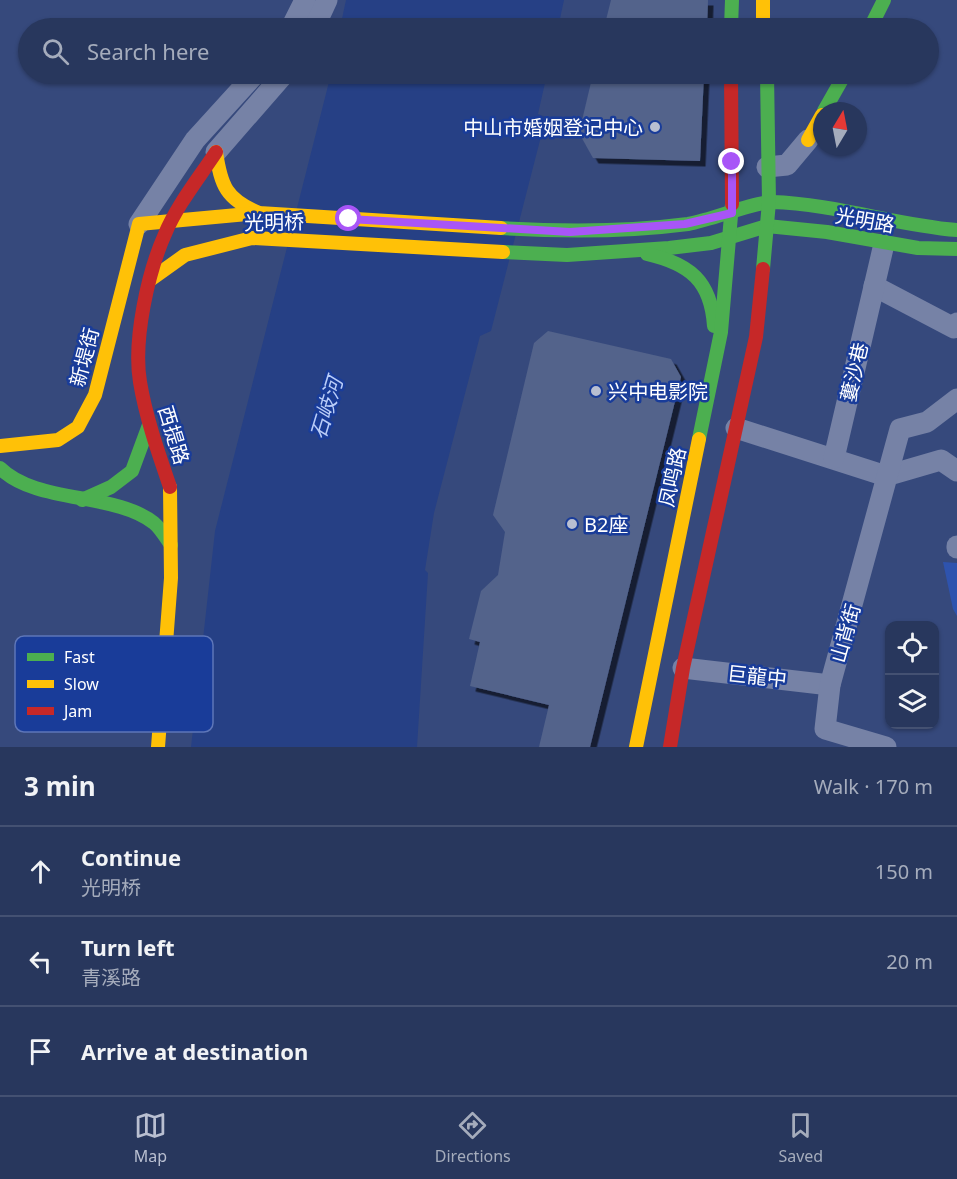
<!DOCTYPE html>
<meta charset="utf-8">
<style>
body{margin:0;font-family:"Noto Sans","Noto Sans SC",sans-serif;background:#344266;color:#f1f3f6}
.controls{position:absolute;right:18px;bottom:18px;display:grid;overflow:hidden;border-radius:12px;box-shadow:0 2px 4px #0004}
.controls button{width:54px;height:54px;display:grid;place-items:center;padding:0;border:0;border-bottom:2px solid #445172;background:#28375d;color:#f1f3f6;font:30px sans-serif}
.compass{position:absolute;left:813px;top:102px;width:54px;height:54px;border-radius:50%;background:#28375d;box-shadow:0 2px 4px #0004;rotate:10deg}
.stop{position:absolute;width:18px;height:18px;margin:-14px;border:4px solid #a855f7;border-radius:50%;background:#fff}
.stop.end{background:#a855f7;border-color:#fff;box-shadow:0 2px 6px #0008}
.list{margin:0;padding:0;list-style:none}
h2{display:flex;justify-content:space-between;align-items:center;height:78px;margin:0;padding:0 24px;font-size:26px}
h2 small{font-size:20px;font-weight:400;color:#a5acbc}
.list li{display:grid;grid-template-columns:39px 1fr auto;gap:18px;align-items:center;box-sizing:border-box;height:90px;padding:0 24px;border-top:2px solid #445172}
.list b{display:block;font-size:22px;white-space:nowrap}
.list p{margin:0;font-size:20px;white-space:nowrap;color:#a5acbc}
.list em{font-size:20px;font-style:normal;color:#a5acbc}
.icon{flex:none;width:33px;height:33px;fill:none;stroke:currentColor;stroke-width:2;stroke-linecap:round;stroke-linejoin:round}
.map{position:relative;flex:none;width:957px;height:747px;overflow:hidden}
.search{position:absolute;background:#28375d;box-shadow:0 2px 4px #0004;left:18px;right:18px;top:18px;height:66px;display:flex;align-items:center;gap:15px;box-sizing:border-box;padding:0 21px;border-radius:33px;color:#a5acbc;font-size:22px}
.sheet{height:348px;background:#28375d}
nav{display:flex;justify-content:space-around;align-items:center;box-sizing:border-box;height:84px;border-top:2px solid #445172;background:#28375d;font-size:16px;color:#a5acbc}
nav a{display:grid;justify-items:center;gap:3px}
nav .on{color:#b9bfd1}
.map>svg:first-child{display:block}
</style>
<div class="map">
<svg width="957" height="747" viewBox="0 0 957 747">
<defs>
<filter id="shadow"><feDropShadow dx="5.5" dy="5.5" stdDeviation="0" flood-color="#0009"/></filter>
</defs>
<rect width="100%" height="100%" fill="#36497c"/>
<polygon fill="#2e53ae" points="943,562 957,563 957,616 953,609"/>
<g fill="#264085">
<polygon points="346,0 564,0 558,28 340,28"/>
<polygon points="331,74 547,74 538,114 546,117 491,331 480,336 434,513 425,570 428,573 417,747 191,747 215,531"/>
</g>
<g fill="#53638b" filter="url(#shadow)">
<polygon points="611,0 708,0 707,28 604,28"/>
<polygon points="593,74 704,74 700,161 593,158 579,133"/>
<polygon points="548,331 671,359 681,377 590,747 539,747 549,705 470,686 480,642 469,639 481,591 498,575 505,532 493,515 534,343"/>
</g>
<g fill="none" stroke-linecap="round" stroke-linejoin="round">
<g stroke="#7682a6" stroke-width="21">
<polyline points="291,28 305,0"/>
<polyline points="314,28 327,0"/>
<polyline points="216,152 284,74"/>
<polyline points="767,167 787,165 808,140"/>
<polyline points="139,224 195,140 255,74"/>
<polyline points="874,286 954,328 957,323"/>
<polyline points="736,428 886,476 941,460 957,471"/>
<polyline points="834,458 884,244"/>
<polyline points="957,546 957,548"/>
<polyline points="683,668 830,685"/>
<polyline points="886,747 825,729 830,685 900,429 927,422 957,399"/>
</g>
<g stroke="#4caf50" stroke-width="14">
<polyline points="731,28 732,0"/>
<polyline points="870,28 884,0"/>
<polyline points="824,111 845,74"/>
<path d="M 501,228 C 563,232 626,232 688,224 C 712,220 754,202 772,202 C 835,204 895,225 957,230"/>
<polyline points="503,252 567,255 669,248 711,243 767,226 827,232 918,248 957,249"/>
<path d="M 647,254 C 690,264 711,281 714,326"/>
<polyline points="763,269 769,202 767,74"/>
<polyline points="699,439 721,332 732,204"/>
<path d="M 0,468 C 36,504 115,492 154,523 C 161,529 166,538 171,545"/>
<polyline points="82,500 111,487 132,471 149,425"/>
</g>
<g stroke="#ffc107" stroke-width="14">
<polyline points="763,0 763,28"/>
<polyline points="808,140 822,115"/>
<path d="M 216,152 C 221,186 226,199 259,213 L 501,228"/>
<polyline points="150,280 185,255 252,238 503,252"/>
<polyline points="0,446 58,440 78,427 95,395 139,224 259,213"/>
<polyline points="158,747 171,578 170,487"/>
<polyline points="636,747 699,439"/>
</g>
<g stroke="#c62828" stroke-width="14">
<polyline points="731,74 732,204"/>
<path d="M 170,487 C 158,452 146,418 140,382 C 133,340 148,272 165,234 C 177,205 199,178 216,152"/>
<polyline points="670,747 683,668 756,337 763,269"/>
</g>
</g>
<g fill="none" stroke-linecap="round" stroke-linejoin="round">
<polyline stroke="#a855f7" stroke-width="8" points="349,219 570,232 685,224 732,213 732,162"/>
</g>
<g fill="#b9bfd1" stroke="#193c99" stroke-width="2">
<circle cx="655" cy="127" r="6"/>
<circle cx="596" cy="391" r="6"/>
<circle cx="572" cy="524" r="6"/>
</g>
<g text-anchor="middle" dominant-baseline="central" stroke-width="5" stroke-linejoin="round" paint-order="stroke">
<g font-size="20" fill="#fff" stroke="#193c99" text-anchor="start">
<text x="643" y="127" text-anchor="end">中山市婚姻登记中心</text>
<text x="608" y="391">兴中电影院</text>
<text x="584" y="524">B2座</text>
</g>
<g font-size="20" fill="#fff" stroke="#193c99">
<text transform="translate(865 220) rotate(10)">光明路</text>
<text transform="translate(274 222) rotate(-1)">光明桥</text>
<text transform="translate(84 357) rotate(-75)">新堤街</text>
<text transform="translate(854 372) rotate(-77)">蔞沙巷</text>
<text transform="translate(174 435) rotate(73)">西提路</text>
<text transform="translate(672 477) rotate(-78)">凤鸣路</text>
<text transform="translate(845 633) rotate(-74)">山背街</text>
<text transform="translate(757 676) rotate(6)">巨龍中</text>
</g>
<g font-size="21" font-style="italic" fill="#bacdf8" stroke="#193c99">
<text transform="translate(326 408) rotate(-73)">石岐河</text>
</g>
</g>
<rect x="15" y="636" width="198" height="96" rx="9" fill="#193c99" stroke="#5e76b8" stroke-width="1.5"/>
<rect x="27" y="653" width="27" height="8" fill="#4caf50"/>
<rect x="27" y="680" width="27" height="8" fill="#ffc107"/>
<rect x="27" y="707" width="27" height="8" fill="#c62828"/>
<g font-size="16" fill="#fff">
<text x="64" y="663">Fast</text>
<text x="64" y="690">Slow</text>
<text x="64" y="717">Jam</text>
</g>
</svg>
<div class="controls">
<button><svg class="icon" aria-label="locate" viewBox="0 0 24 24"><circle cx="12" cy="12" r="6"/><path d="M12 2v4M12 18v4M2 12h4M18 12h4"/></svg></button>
<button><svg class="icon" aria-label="layers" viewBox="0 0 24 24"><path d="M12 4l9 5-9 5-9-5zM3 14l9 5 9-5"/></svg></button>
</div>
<svg class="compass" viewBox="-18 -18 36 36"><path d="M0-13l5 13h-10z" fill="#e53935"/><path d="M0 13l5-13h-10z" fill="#a5acbc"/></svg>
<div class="stop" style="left:349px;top:219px"></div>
<div class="stop end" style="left:732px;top:162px"></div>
<div class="search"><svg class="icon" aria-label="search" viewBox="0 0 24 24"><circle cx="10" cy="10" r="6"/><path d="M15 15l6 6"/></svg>Search here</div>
</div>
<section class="sheet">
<h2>3 min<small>Walk · 170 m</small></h2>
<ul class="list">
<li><svg class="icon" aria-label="ahead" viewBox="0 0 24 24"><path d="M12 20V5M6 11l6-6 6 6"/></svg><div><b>Continue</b><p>光明桥</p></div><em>150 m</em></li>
<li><svg class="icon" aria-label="left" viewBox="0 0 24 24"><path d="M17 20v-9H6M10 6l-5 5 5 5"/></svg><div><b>Turn left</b><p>青溪路</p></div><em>20 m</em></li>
<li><svg class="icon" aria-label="arrive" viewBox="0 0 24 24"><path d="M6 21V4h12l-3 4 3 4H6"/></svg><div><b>Arrive at destination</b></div></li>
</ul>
</section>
<nav>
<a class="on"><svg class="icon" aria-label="map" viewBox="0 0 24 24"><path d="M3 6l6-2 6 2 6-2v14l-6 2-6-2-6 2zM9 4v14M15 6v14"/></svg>Map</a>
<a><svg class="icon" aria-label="directions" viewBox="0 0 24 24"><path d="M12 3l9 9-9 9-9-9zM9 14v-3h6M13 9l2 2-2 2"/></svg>Directions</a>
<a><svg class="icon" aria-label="saved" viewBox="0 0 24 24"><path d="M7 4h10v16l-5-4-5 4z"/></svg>Saved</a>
</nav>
